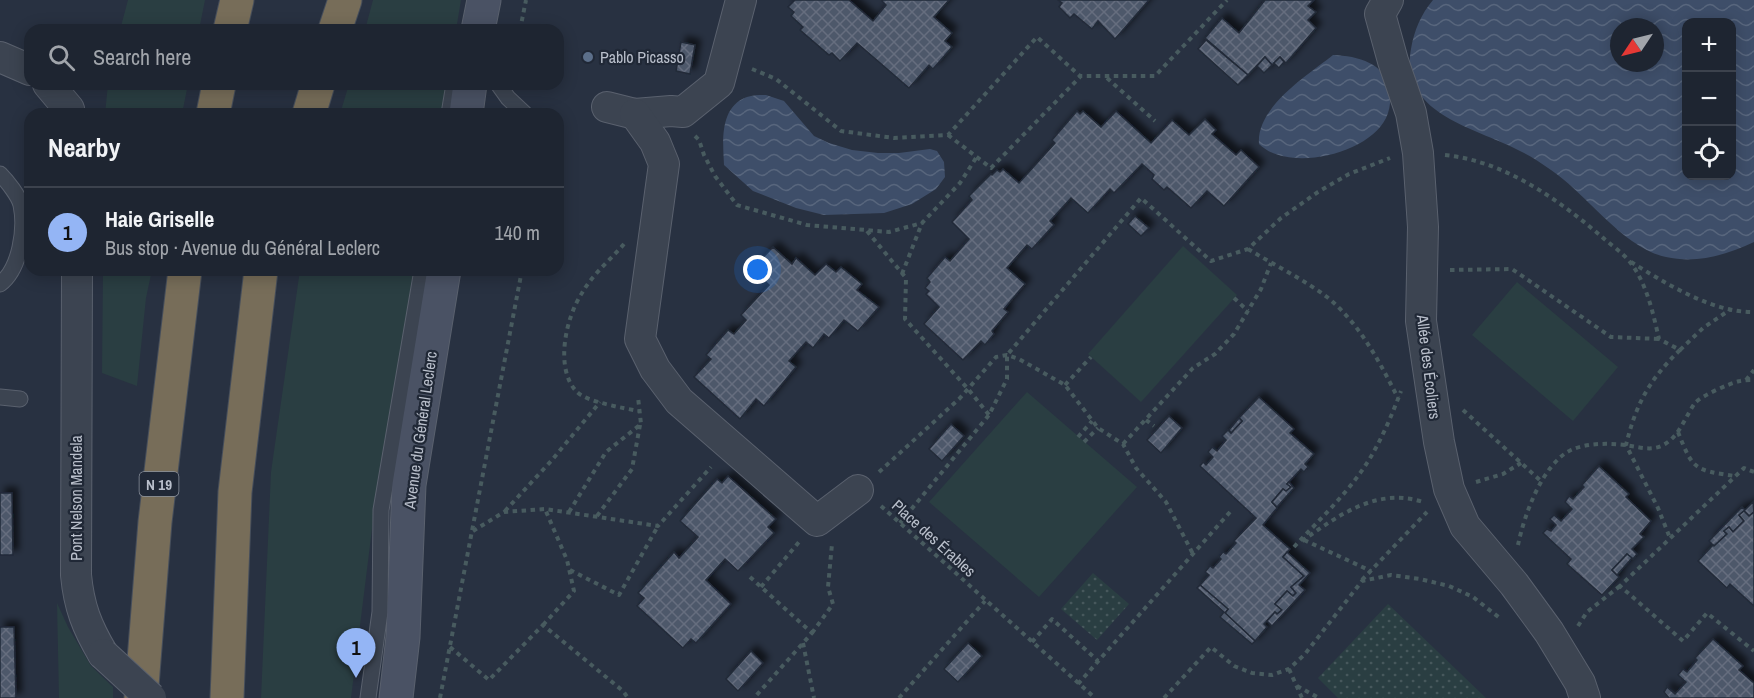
<!DOCTYPE html>
<meta charset="utf-8">
<style>
body{margin:0;font-family:"Archivo Narrow",sans-serif;background:#262d39;color:#f1f3f6}
.controls{position:absolute;right:18px;top:18px;display:grid;overflow:hidden;border-radius:12px;box-shadow:0 3px 15px #0003}
.controls button{width:54px;height:54px;display:grid;place-items:center;padding:0;border:0;border-bottom:2px solid #3c424d;background:#1e2531;color:#f1f3f6;font:30px sans-serif}
.compass{position:absolute;left:1610px;top:18px;width:54px;height:54px;border-radius:50%;background:#1e2531;box-shadow:0 3px 15px #0003;rotate:235deg}
.you{position:absolute;left:758px;top:270px;width:21px;height:21px;margin:-15px;border:4px solid #fff;border-radius:50%;background:#1a73e8;box-shadow:0 0 0 9px #1a73e833}
.badge{display:grid;place-items:center;width:39px;height:39px;border-radius:50%;background:#94b5f5;color:#111;font-size:20px;font-weight:700}
.pin{position:absolute;translate:-50% -50px;filter:drop-shadow(0 2px 3px #0008)}
.pin::after{content:'';position:absolute;top:32px;width:21px;height:18px;background:inherit;clip-path:polygon(0 0,100% 0,50% 100%)}
.list{margin:0;padding:0;list-style:none}
h2{display:flex;justify-content:space-between;align-items:center;height:78px;margin:0;padding:0 24px;font-size:26px}
h2 small{font-size:20px;font-weight:400;color:#a1a5ab}
.list li{display:grid;grid-template-columns:39px 1fr auto;gap:18px;align-items:center;box-sizing:border-box;height:90px;padding:0 24px;border-top:2px solid #3c424d}
.list b{display:block;font-size:22px;white-space:nowrap}
.list p{margin:0;font-size:20px;white-space:nowrap;color:#a1a5ab}
.list em{font-size:20px;font-style:normal;color:#a1a5ab}
.icon{flex:none;width:33px;height:33px;fill:none;stroke:currentColor;stroke-width:2;stroke-linecap:round;stroke-linejoin:round}
.map{position:relative;flex:none;width:1754px;height:698px;overflow:hidden}
.search{position:absolute;background:#1e2531;box-shadow:0 3px 15px #0003;left:24px;top:24px;width:540px;height:66px;display:flex;align-items:center;gap:15px;box-sizing:border-box;padding:0 21px;border-radius:18px;color:#a1a5ab;font-size:22px}
.panel{position:absolute;background:#1e2531;box-shadow:0 3px 15px #0003;left:24px;top:108px;width:540px;height:168px;border-radius:18px}
.map>svg:first-child{display:block}
</style>
<div class="map">
<svg width="1754" height="698" viewBox="0 0 1754 698">
<defs>
<pattern id="park-dots" width="8" height="8" patternUnits="userSpaceOnUse" patternTransform="scale(1.5)"><rect width="8" height="8" fill="#2a3e42"/><path d="M2 2h.1M6 6h.1" fill="none" stroke="#47585c" stroke-width="1.8" stroke-linecap="round"/></pattern>
<pattern id="water-waves" width="16" height="10" patternUnits="userSpaceOnUse" patternTransform="scale(1.5)"><rect width="16" height="10" fill="#3e4e69"/><path d="M0 5q4-4 8 0t8 0" fill="none" stroke="#58667d"/></pattern>
<pattern id="building-cross-hatch" width="8" height="8" patternUnits="userSpaceOnUse" patternTransform="scale(1.5)"><rect width="8" height="8" fill="#4e586a"/><path d="M0 0l8 8M0 8l8-8" fill="none" stroke="#656e7e"/></pattern>
<filter id="shadow"><feDropShadow dx="5.5" dy="-5.5" stdDeviation="3" flood-color="#0009"/></filter>
</defs>
<rect width="100%" height="100%" fill="#283141"/>
<g fill="#2a3e42">
<polygon points="128,0 205,0 199,30 120,30"/>
<polygon points="373,0 461,0 456,30 365,30"/>
<polygon points="108,84 188,84 182,114 105,114"/>
<polygon points="349,84 447,84 442,114 340,114"/>
<polygon points="1183,246 1237,295 1141,402 1088,354"/>
<polygon points="103,270 152,270 146,298 137,386 102,373"/>
<polygon points="300,270 416,270 374,513 351,698 261,698 271,472"/>
<polygon points="1517,282 1618,367 1573,421 1472,335"/>
<polygon points="1027,392 1137,487 1039,597 929,502"/>
<polygon points="57,603 68,627 91,666 113,687 113,698 59,698"/>
</g>
<g fill="url(#park-dots)">
<polygon points="1093,573 1129,604 1097,640 1061,609"/>
<polygon points="1388,604 1486,698 1338,698 1318,678"/>
</g>
<g fill="url(#water-waves)" fill-rule="evenodd">
<path d="M 1433,0 L 1754,0 L 1754,242 C 1726,255 1697,264 1666,257 C 1623,248 1587,194 1551,170 C 1541,163 1531,156 1520,151 C 1477,128 1399,115 1411,49 C 1414,31 1421,14 1433,0 ZM 1686,22 L 1732,22 L 1732,176 L 1686,176 ZM 1619,27 L 1655,27 L 1655,63 L 1619,63 Z"/>
<path d="M 1333,55 C 1358,56 1386,63 1390,91 C 1391,100 1390,110 1386,118 C 1369,154 1288,173 1259,144 C 1256,107 1308,75 1333,55 Z"/>
<path d="M 766,95 L 784,101 L 814,136 L 829,143 L 852,150 L 878,153 L 899,153 L 930,149 L 937,151 L 944,162 L 945,177 L 936,189 L 912,204 L 884,213 L 824,215 L 796,208 L 753,191 L 724,165 C 723,142 719,107 747,97 C 753,95 760,95 766,95 Z"/>
</g>
<g fill="url(#building-cross-hatch)" stroke="#222a38" stroke-width="1.5" filter="url(#shadow)">
<polygon points="795,0 849,0 873,21 886,5 882,1 883,0 949,0 934,17 952,33 945,41 952,47 933,69 929,65 909,88 857,43 840,61 832,53 829,55 800,30 803,27 791,16 794,12 788,7"/>
<polygon points="1058,0 1149,0 1115,39 1098,21 1092,29 1074,14 1070,18 1059,7 1062,3"/>
<polygon points="1265,0 1314,0 1308,6 1316,12 1308,20 1316,28 1286,63 1280,57 1272,65 1265,57 1248,75 1205,38 1222,18 1239,33"/>
<polygon points="1206,40 1248,75 1238,85 1198,49"/>
<polygon points="681,42 695,45 690,74 676,71"/>
<polygon points="1265,57 1272,65 1264,73 1257,66"/>
<polygon points="1280,57 1284,62 1279,68 1274,63"/>
<polygon points="1077,111 1080,114 1083,111 1101,127 1116,111 1151,143 1172,120 1189,135 1205,119 1216,130 1212,134 1236,155 1241,150 1259,167 1224,206 1207,191 1191,208 1167,187 1164,190 1152,179 1154,175 1142,164 1114,193 1110,189 1088,213 1071,198 1050,221 1054,225 1052,227 1032,249 1027,245 1007,268 1025,284 1004,309 1008,312 992,331 994,334 985,345 981,341 963,360 924,324 939,307 926,294 929,291 925,288 930,282 927,278 945,257 950,261 969,239 952,222 972,200 969,196 991,174 992,175 997,170 1000,172 1003,169 1019,183 1055,143 1052,140"/>
<polygon points="1135,216 1149,228 1141,236 1128,224"/>
<polygon points="773,247 792,264 796,258 815,275 826,264 836,272 841,267 862,284 857,290 879,307 858,331 844,320 829,338 824,334 813,348 806,342 789,361 796,367 764,406 756,399 740,419 694,377 711,359 706,355 728,330 734,334 746,320 741,315 769,285 752,269"/>
<polygon points="1259,397 1294,429 1290,433 1314,454 1305,464 1308,467 1304,472 1301,469 1287,484 1291,487 1286,491 1283,489 1272,502 1277,508 1263,525 1290,549 1283,557 1304,576 1291,587 1296,593 1293,596 1287,591 1275,604 1282,610 1277,614 1275,612 1264,624 1267,627 1255,641 1225,613 1228,609 1200,585 1209,575 1205,572 1210,566 1213,568 1221,559 1219,557 1223,552 1226,554 1236,543 1234,541 1256,518 1200,466 1203,462 1206,465 1213,457 1208,452 1212,447 1217,451 1226,440 1222,436 1228,430 1231,433 1242,421 1239,418"/>
<polygon points="1169,416 1182,428 1161,453 1147,440"/>
<polygon points="1239,418 1242,421 1231,433 1229,430"/>
<polygon points="951,424 964,436 942,461 929,449"/>
<polygon points="1599,466 1629,494 1626,497 1651,521 1640,534 1644,537 1632,549 1637,554 1633,559 1627,554 1612,570 1619,577 1602,595 1567,564 1571,559 1543,533 1547,529 1551,531 1556,525 1550,519 1554,515 1561,521 1572,509 1565,502 1569,496 1573,499 1584,487 1582,485"/>
<polygon points="728,476 776,519 768,527 774,533 738,571 725,559 706,580 731,604 696,643 691,639 683,648 637,606 644,598 638,593 674,552 679,558 698,537 680,521 717,479 722,483"/>
<polygon points="1289,482 1294,488 1277,507 1272,502 1283,489 1286,491 1291,487 1287,484"/>
<polygon points="0,493 12,493 13,555 0,555"/>
<polygon points="1753,502 1754,512 1749,516 1744,511 1739,515 1744,521 1733,532 1729,527 1724,531 1727,534 1714,546 1709,541 1742,507 1745,510"/>
<polygon points="1744,511 1749,516 1754,512 1754,606 1730,584 1727,588 1698,561 1713,545 1714,546 1727,534 1724,531 1729,527 1733,532 1744,521 1739,515"/>
<polygon points="1287,552 1310,573 1299,585 1305,590 1272,626 1267,621 1275,612 1277,614 1282,610 1275,604 1287,591 1293,596 1296,593 1291,587 1304,576 1283,557"/>
<polygon points="1627,554 1632,558 1617,575 1612,570"/>
<polygon points="1200,585 1228,609 1225,613 1255,641 1252,644 1220,617 1224,612 1197,588"/>
<polygon points="0,627 14,627 16,698 0,698"/>
<polygon points="1713,639 1743,666 1739,670 1754,683 1754,698 1669,698 1664,692 1667,687 1675,694 1686,682 1678,675 1683,669 1687,672 1697,660 1695,658"/>
<polygon points="968,643 982,656 958,682 944,669"/>
<polygon points="751,651 763,663 738,691 726,679"/>
</g>
<g fill="none" stroke-linecap="round" stroke-linejoin="round">
<defs>
<g id="lane">
<polyline points="498,84 508,98 525,114"/>
<polyline points="449,114 454,84"/>
<path d="M 0,174 C 7,181 19,196 21,205 C 26,229 20,269 0,284"/>
<polyline points="0,397 20,399"/>
<polyline points="368,698 380,612 381,510 422,270"/>
</g>
<g id="street">
<polyline points="1388,0 1380,14 1393,61 1411,113 1418,153 1423,227 1421,321 1439,442 1449,489 1465,526 1514,584 1549,632 1580,683 1585,698"/>
<polyline points="0,57 30,70"/>
<polyline points="48,84 69,109 70,114"/>
<polyline points="607,107 635,114 671,111 683,112 719,83 741,0"/>
<polyline points="635,114 655,142 664,164 640,339 655,369 679,401 817,521 858,490"/>
<path d="M 77,270 L 76,575 C 79,607 87,627 103,654"/>
</g>
<g id="secondary">
<polyline points="478,30 484,0"/>
<polyline points="466,114 470,84"/>
<polyline points="396,698 403,637 409,485 444,270"/>
</g>
<g id="highway">
<polyline points="230,30 237,0"/>
<polyline points="335,30 345,0"/>
<polyline points="213,114 219,84"/>
<polyline points="309,114 318,84"/>
<polyline points="141,698 155,522 185,270"/>
<polyline points="227,698 235,492 261,270"/>
</g>
</defs>
<use href="#lane" stroke="#5a616e" stroke-width="17"/>
<use href="#street" stroke="#5a616e" stroke-width="32"/>
<use href="#secondary" stroke="#5a616e" stroke-width="35"/>
<use href="#highway" stroke="#464e5b" stroke-width="35"/>
<g stroke="#485b5f" stroke-width="4" stroke-dasharray="4.5 4.5" stroke-linecap="butt">
<polyline points="520,30 526,0"/>
<polyline points="752,69 776,79 841,131 894,138 948,135 1037,37 1080,76 1155,76 1227,0"/>
<polyline points="1107,78 1155,121"/>
<polyline points="948,135 991,168 1080,77"/>
<polyline points="695,136 699,140 704,155 715,176 737,205 807,225 889,232 922,223 960,183 976,158"/>
<path d="M 1445,155 C 1504,161 1558,199 1602,237 C 1611,245 1623,253 1630,262 C 1647,284 1653,313 1659,339 L 1680,350 C 1649,380 1636,404 1626,445 L 1658,508 L 1670,538"/>
<polyline points="867,231 906,278 905,319 968,389 989,415"/>
<path d="M 624,244 C 610,260 592,275 582,293 C 566,317 554,369 577,392 C 587,402 624,408 638,411"/>
<path d="M 1248,249 C 1274,265 1303,279 1327,297 C 1360,324 1379,361 1398,398"/>
<path d="M 1631,262 C 1665,283 1713,313 1754,312"/>
<polyline points="1450,270 1512,269 1611,337 1659,339"/>
<polyline points="902,274 922,223"/>
<polyline points="1234,298 1248,311"/>
<polyline points="1680,350 1703,328 1731,309"/>
<polyline points="1746,380 1754,370"/>
<polyline points="1065,385 1091,357"/>
<polyline points="1463,410 1542,482"/>
<polyline points="1146,420 1154,426"/>
<path d="M 1678,432 C 1693,470 1694,470 1735,476"/>
<polyline points="1078,437 1092,421"/>
<polyline points="1084,442 1098,428"/>
<polyline points="1123,444 1193,368 1215,354 1234,334 1261,289 1271,263"/>
<polyline points="879,472 960,398 996,357 1007,355 1019,359 1065,385 1098,428 1123,444 1136,468 1166,502 1193,554"/>
<polyline points="1754,472 1744,468 1620,586 1683,641 1707,613 1754,651"/>
<polyline points="1476,482 1503,474 1521,463"/>
<polyline points="881,506 1095,698"/>
<polyline points="505,511 552,460 600,402"/>
<polyline points="569,512 606,452 641,424 638,397"/>
<polyline points="597,516 632,469 640,425"/>
<polyline points="900,523 989,415 1007,379 1007,355 1141,198 1211,261 1248,249 1281,218 1318,192 1349,174 1390,158"/>
<polyline points="473,531 504,512 545,509 658,526 711,467"/>
<polyline points="1304,540 1371,571"/>
<path d="M 1302,541 C 1339,515 1377,487 1423,502"/>
<path d="M 1518,545 C 1524,516 1542,464 1571,450 C 1587,443 1608,443 1625,445 C 1640,447 1652,452 1665,444 C 1680,435 1685,417 1695,403 C 1701,396 1730,383 1740,381 C 1744,380 1750,380 1754,380"/>
<path d="M 1294,547 C 1319,520 1347,494 1367,463 C 1381,441 1392,415 1401,391"/>
<polyline points="570,570 619,595 658,526"/>
<polyline points="750,577 812,633 754,698"/>
<polyline points="1362,580 1427,512"/>
<polyline points="761,587 799,542"/>
<polyline points="543,625 574,591 567,560 545,509"/>
<polyline points="1578,626 1587,612 1620,586"/>
<polyline points="812,633 833,604 828,587 832,544"/>
<polyline points="1032,642 1052,619 1098,661"/>
<polyline points="803,643 814,698"/>
<polyline points="450,647 489,680 543,625 623,691 628,698"/>
<polyline points="1289,669 1302,698"/>
<polyline points="1078,684 1230,512"/>
<polyline points="1297,686 1319,698"/>
<polyline points="440,698 522,270"/>
<polyline points="899,698 985,601"/>
<polyline points="1164,698 1211,647 1234,666 1252,673 1272,675 1289,669 1305,654 1362,581 1391,575 1420,579 1449,586 1473,597 1501,619"/>
</g>
<use href="#lane" stroke="#3c4451" stroke-width="15"/>
<use href="#street" stroke="#3c4451" stroke-width="30"/>
<use href="#secondary" stroke="#4a5264" stroke-width="33"/>
<use href="#highway" stroke="#776d59" stroke-width="33"/>
<defs>
<polyline id="street-bridge" points="103,654 151,698"/>
</defs>
<use href="#street-bridge" stroke="#5a616e" stroke-width="32" stroke-linecap="butt"/>
<use href="#street-bridge" stroke="#3c4451" stroke-width="30"/>
</g>
<circle fill="#5c6f8a" stroke="#202836" stroke-width="2" cx="588" cy="57" r="6"/>
<g text-anchor="middle" dominant-baseline="central" stroke-width="4.5" stroke-linejoin="round" paint-order="stroke">
<rect fill="#202836" stroke="#8b929e" stroke-width="1.5" x="139.5" y="472" width="39" height="24" rx="4.5"/>
<g font-size="15" font-weight="bold" fill="#b9bfcb">
<text x="159" y="484">N 19</text>
</g>
<g font-size="16" fill="#b9bfcb" stroke="#202836" text-anchor="start">
<text x="600" y="57">Pablo Picasso</text>
</g>
<g font-size="16" fill="#b9bfcb" stroke="#202836">
<text transform="translate(1429 367) rotate(83)">Allée des Écoliers</text>
<text transform="translate(420 430) rotate(-82)">Avenue du Général Leclerc</text>
<text transform="translate(76 498) rotate(-90)">Pont Nelson Mandela</text>
<text transform="translate(934 538) rotate(42)">Place des Érables</text>
</g>
</g>
</svg>
<div class="controls">
<button>+</button>
<button>−</button>
<button><svg class="icon" aria-label="locate" viewBox="0 0 24 24"><circle cx="12" cy="12" r="6"/><path d="M12 2v4M12 18v4M2 12h4M18 12h4"/></svg></button>
</div>
<svg class="compass" viewBox="-18 -18 36 36"><path d="M0-13l5 13h-10z" fill="#e53935"/><path d="M0 13l5-13h-10z" fill="#a1a5ab"/></svg>
<div class="you"></div>
<div class="pin badge" style="left:356px;top:678px">1</div>
<div class="search"><svg class="icon" aria-label="search" viewBox="0 0 24 24"><circle cx="10" cy="10" r="6"/><path d="M15 15l6 6"/></svg>Search here</div>
<section class="panel">
<h2>Nearby<small></small></h2>
<ul class="list">
<li><span class="badge">1</span><div><b>Haie Griselle</b><p>Bus stop · Avenue du Général Leclerc</p></div><em>140 m</em></li>
</ul>
</section>
</div>
